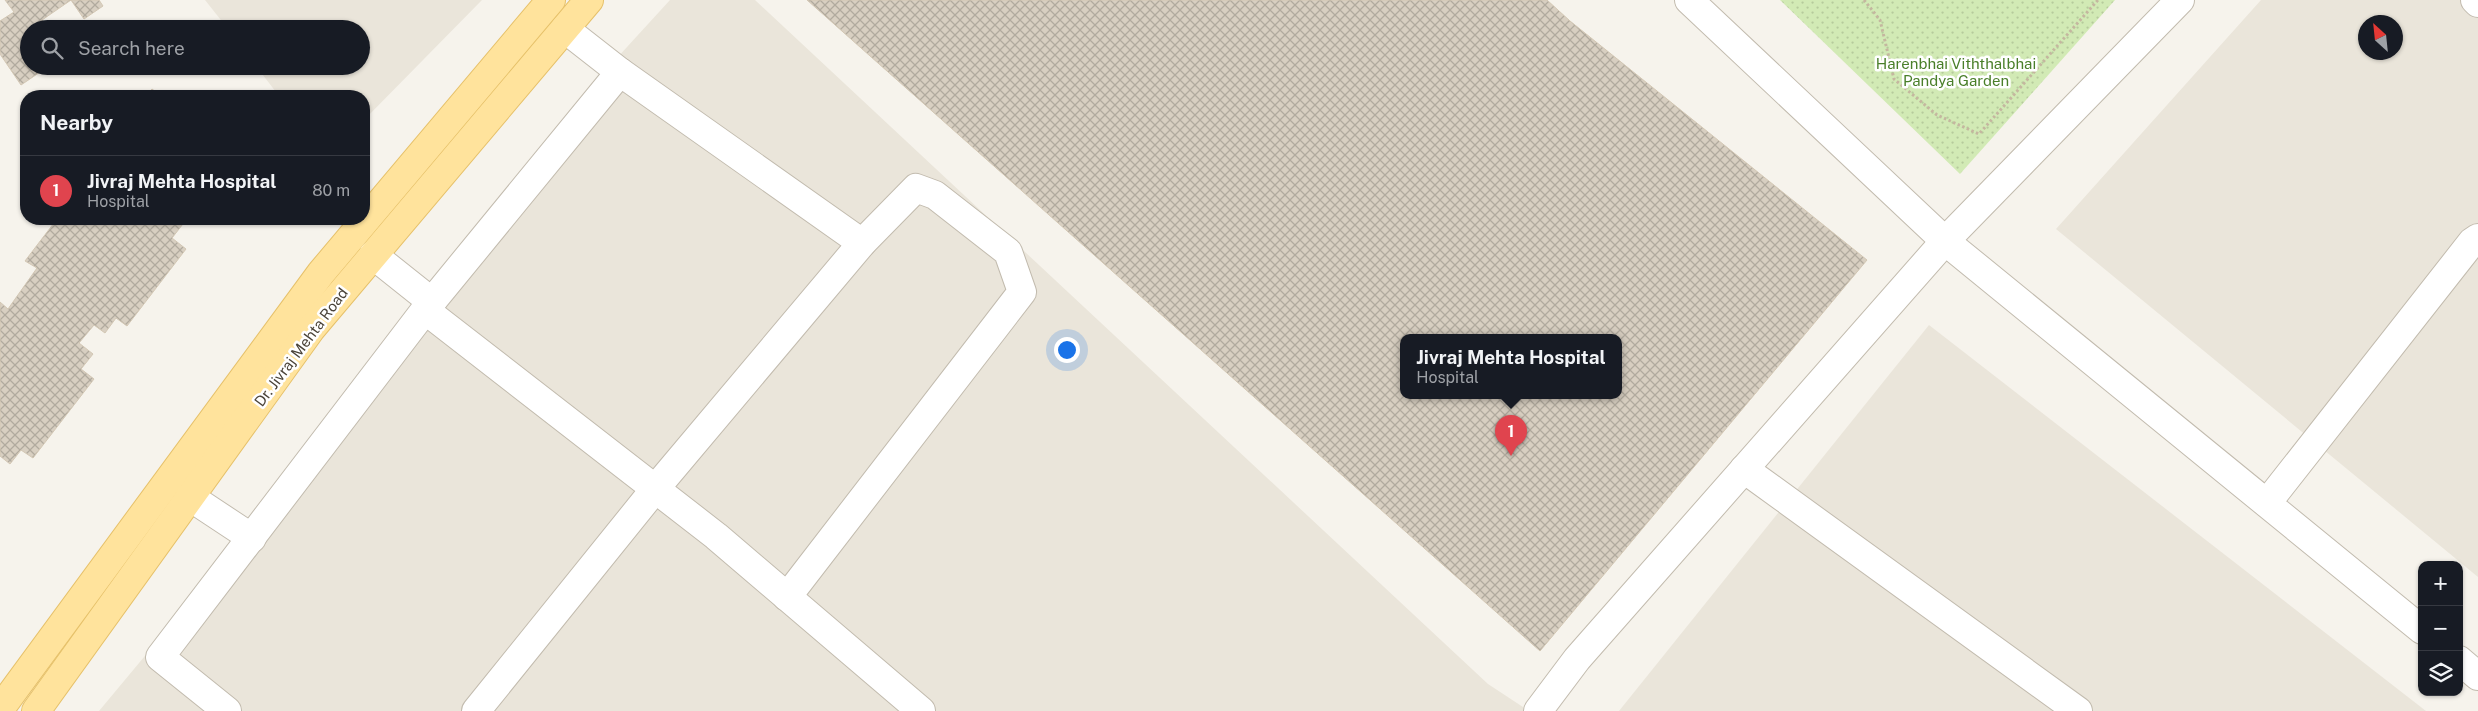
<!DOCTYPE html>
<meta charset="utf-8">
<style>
body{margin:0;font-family:"Public Sans",sans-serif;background:#20242c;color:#f1f3f6}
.controls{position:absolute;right:15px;bottom:15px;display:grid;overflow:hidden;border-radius:10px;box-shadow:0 1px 4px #0004}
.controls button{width:45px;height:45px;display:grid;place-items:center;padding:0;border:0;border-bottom:1px solid #363941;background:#171b24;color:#f1f3f6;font:25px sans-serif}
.compass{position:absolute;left:2358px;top:15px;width:45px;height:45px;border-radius:50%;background:#171b24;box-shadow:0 1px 4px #0004;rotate:333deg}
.you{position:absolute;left:1066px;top:349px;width:18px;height:18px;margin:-12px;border:4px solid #fff;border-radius:50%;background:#1a73e8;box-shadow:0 0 0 8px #1a73e833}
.badge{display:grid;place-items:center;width:32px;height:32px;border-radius:50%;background:#fc3f1d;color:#fff;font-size:16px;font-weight:700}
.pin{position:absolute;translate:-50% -41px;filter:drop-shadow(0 1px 2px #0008)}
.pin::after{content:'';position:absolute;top:26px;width:18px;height:15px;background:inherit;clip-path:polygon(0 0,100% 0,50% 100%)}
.popup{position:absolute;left:1400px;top:334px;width:222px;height:65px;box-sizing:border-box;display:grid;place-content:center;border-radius:10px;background:#171b24;filter:drop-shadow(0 1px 4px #0005);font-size:16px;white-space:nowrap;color:#9ea1a6}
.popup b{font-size:19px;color:#f1f3f6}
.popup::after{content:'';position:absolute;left:50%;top:100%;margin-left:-10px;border:10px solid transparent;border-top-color:#171b24}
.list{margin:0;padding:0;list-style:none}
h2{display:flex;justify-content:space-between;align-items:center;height:65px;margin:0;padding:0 20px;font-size:21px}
h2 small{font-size:16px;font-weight:400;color:#9ea1a6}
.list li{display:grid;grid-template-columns:32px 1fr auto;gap:15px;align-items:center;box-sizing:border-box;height:70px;padding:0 20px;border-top:1px solid #363941}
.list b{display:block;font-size:19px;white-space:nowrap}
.list p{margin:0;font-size:16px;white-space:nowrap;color:#9ea1a6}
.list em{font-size:16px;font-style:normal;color:#9ea1a6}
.icon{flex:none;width:28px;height:28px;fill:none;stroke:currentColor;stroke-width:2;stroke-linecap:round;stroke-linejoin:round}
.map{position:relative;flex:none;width:2478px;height:711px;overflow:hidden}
.search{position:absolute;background:#171b24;box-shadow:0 1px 4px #0004;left:20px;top:20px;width:350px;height:55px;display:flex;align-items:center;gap:12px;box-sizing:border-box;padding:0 18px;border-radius:28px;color:#9ea1a6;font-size:19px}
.panel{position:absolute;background:#171b24;box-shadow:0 1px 4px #0004;left:20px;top:90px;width:350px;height:135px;border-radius:20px}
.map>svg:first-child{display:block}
</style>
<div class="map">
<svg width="2478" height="711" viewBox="0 0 2478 711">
<defs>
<pattern id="park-dots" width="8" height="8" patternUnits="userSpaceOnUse" patternTransform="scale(1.25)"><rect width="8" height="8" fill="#d2eab5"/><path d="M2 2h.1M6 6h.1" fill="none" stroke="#b6ca9c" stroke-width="1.8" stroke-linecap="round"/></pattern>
<pattern id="building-cross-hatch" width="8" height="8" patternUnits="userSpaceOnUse" patternTransform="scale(1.25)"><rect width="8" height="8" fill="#d8cfc1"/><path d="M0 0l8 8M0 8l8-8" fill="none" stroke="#b1aa9e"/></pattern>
</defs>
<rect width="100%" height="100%" fill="#f6f3ec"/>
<g fill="#eae5da" fill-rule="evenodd">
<polygon points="205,0 482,0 364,120 364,96 279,96 256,66 361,66 361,29 228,29"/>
<polygon points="670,0 755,0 1488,684 1529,711 99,711 184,609 584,94"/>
<path d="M 2261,0 L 2478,0 L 2478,577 L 2056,229 ZM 2366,22 L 2396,22 L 2396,52 L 2366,52 Z"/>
<polygon points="1929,325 2426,711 1619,711"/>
</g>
<polygon fill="url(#park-dots)" points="1780,0 2115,0 1960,174"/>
<g fill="url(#building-cross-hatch)" stroke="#d3c7b4" fill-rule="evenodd">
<polygon points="5,0 71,0 42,20 48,29 29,29 29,66 49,66 21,85 0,54 0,21 14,12"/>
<polygon points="71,0 99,0 103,6 84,19"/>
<path d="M 807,0 L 1547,0 L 1570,21 L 1867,260 L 1540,651 ZM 1404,337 L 1618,337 L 1618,395 L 1404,395 Z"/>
<polygon points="152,89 161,96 146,96"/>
<polygon points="57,219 183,219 186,220 172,238 186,249 127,326 116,318 105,333 94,325 79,343 93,354 81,369 94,379 33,458 21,450 10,464 0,456 0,302 8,309 37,268 25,261"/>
</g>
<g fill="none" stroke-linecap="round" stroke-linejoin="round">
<defs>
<g id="minor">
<polyline points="1689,0 1945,241 2422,630"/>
<polyline points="2475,0 2478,3"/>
<polyline points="565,29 620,72"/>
<polyline points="373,255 432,302"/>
<polyline points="425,310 620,72 862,243"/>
<polyline points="1744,469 2078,711"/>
<polyline points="190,497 252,538"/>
<polyline points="2267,503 2472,242 2478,238"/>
<polyline points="2459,660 2478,676"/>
<polyline points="227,711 160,657 425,310 716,536 921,711"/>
<polyline points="476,711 655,489 862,243 916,188 935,195 1008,252 1022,292 787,597"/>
<polyline points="1538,711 1577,659 1945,241 2180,0"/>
</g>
<g id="major">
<polyline points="0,709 321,273 551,0"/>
<polyline points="36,711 311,329 589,0"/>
</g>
</defs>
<use href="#minor" stroke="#c2bbae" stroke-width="30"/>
<use href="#major" stroke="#e6c16a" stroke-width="30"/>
<polyline stroke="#c4b79f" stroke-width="3" stroke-dasharray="2.5 2.5" stroke-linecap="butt" points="1864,0 1880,20 1894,79 1937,115 1979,134 2098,0"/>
<use href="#minor" stroke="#fff" stroke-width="28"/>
<use href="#major" stroke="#ffe39c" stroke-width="28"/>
</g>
<g text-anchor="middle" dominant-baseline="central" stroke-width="5" stroke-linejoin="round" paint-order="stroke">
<g font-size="15" fill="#4a7f2a" stroke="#fff">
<text x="1956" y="63">Harenbhai Viththalbhai<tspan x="1956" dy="17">Pandya Garden</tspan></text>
</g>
<g font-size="15" fill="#4b4439" stroke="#fff">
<text transform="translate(301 347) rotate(-53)">Dr. Jivraj Mehta Road</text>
</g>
</g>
</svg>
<div class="controls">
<button>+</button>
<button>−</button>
<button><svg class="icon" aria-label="layers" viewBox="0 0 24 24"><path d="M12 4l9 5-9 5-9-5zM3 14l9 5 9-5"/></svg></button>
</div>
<svg class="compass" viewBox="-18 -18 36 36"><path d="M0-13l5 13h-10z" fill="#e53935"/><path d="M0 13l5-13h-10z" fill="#9ea1a6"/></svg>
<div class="you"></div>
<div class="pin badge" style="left:1511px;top:456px;background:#e0444e">1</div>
<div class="popup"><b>Jivraj Mehta Hospital</b>Hospital</div>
<div class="search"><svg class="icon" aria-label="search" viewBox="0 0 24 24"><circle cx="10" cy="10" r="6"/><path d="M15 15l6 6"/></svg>Search here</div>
<section class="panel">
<h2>Nearby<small></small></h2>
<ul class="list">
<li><span class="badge" style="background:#e0444e">1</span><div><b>Jivraj Mehta Hospital</b><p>Hospital</p></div><em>80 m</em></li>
</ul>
</section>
</div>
